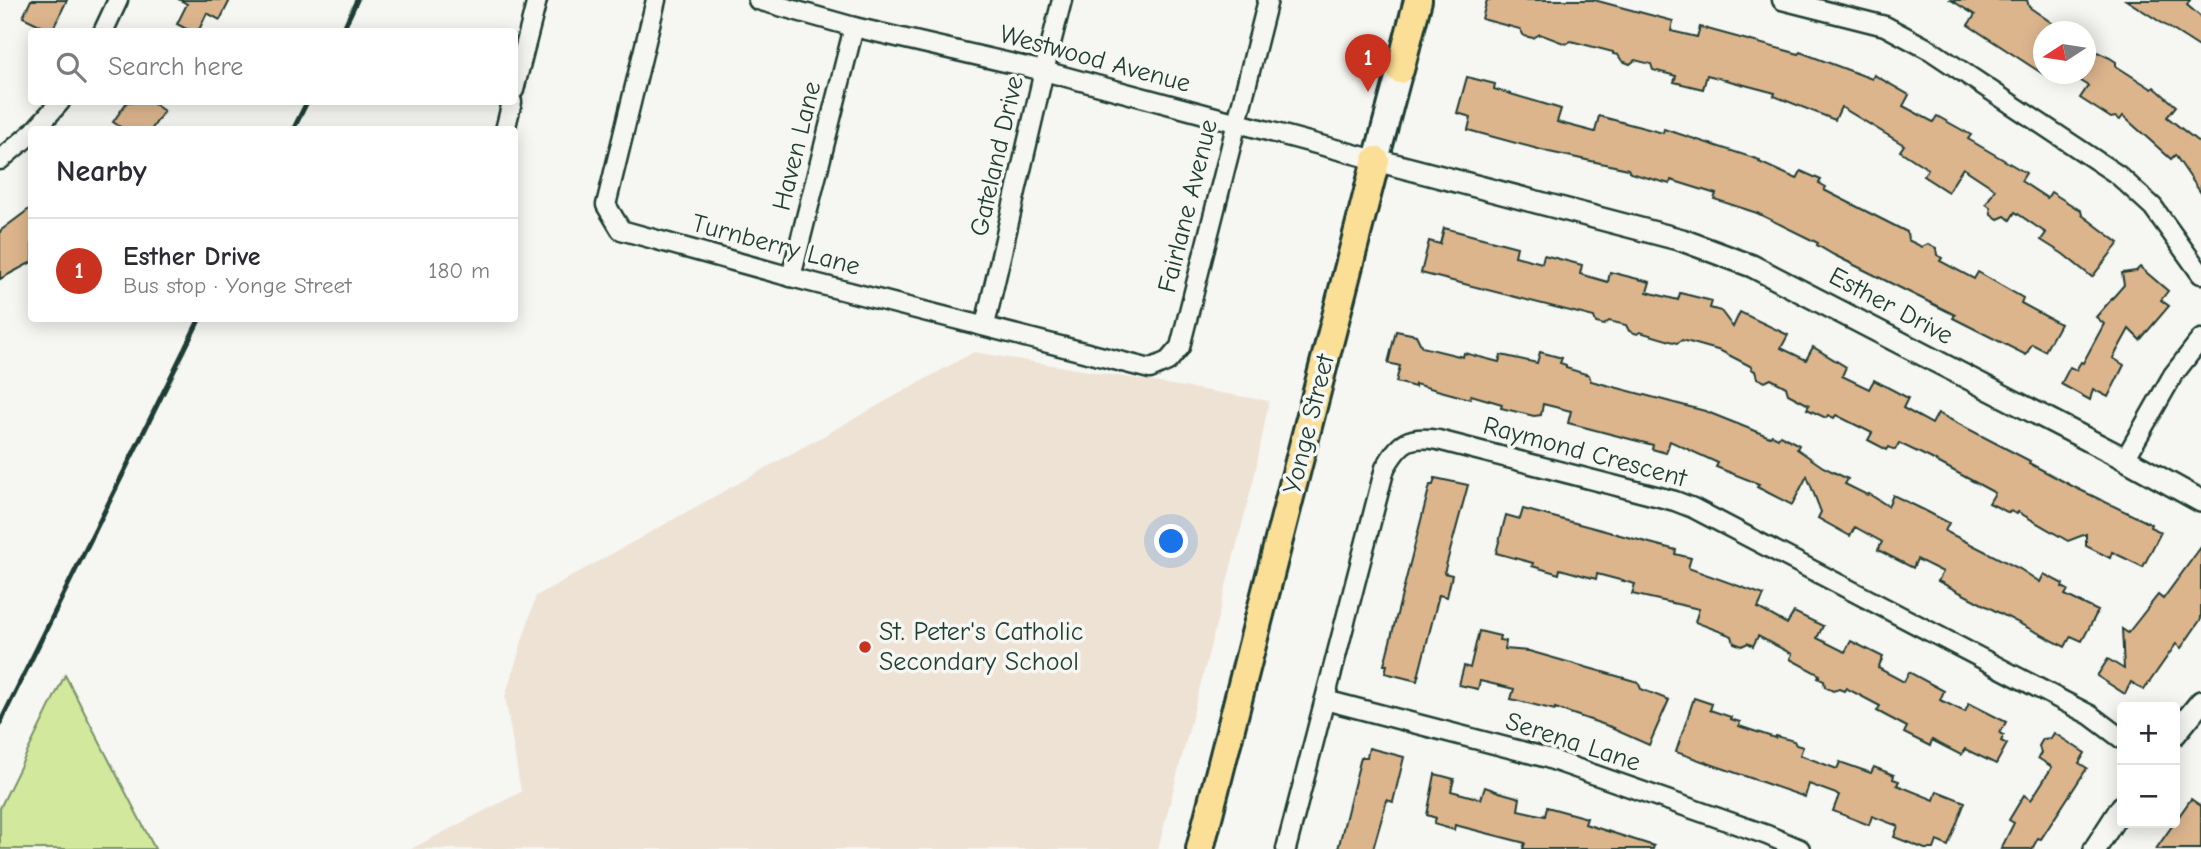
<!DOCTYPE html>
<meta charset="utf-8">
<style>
body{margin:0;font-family:"Comic Neue",sans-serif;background:#f7f7f7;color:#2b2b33}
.controls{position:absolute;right:21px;bottom:21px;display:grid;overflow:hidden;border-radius:7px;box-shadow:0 4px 18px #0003}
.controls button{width:63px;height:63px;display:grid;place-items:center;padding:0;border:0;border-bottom:2px solid #e1e1e2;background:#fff;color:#2b2b33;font:35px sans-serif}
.compass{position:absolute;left:2033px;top:21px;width:63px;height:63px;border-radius:50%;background:#fff;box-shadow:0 4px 18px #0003;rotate:258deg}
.you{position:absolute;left:1172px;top:542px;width:24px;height:24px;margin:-18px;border:5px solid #fff;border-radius:50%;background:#1a73e8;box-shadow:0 0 0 10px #1a73e833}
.badge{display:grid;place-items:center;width:46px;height:46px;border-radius:50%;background:#c8321e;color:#fff;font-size:23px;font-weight:700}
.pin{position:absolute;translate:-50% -58px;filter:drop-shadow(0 2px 4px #0008)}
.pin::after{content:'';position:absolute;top:37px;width:24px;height:21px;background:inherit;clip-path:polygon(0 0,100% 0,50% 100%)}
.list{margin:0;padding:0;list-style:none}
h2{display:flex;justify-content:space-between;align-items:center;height:91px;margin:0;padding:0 28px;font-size:30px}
h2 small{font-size:23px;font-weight:400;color:#7c7c81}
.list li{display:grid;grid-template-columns:46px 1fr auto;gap:21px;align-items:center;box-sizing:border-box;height:105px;padding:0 28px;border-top:2px solid #e1e1e2}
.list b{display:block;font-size:26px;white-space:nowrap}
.list p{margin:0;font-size:23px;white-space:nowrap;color:#7c7c81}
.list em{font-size:23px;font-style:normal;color:#7c7c81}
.icon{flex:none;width:38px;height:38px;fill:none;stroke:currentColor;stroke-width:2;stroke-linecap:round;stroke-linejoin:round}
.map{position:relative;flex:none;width:2201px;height:849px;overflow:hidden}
.search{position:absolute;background:#fff;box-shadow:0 4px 18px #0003;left:28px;top:28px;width:490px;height:77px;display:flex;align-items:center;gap:18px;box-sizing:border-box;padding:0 24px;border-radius:7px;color:#7c7c81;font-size:26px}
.panel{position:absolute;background:#fff;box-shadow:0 4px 18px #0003;left:28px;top:126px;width:490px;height:196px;border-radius:7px}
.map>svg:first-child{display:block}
</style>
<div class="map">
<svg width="2201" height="849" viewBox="0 0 2201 849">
<rect width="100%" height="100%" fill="#f6f6f2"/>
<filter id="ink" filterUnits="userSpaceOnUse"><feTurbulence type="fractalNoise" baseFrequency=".0143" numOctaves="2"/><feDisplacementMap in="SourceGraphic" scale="14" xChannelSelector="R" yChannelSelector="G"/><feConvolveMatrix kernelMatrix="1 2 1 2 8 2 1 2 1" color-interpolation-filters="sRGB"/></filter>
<g filter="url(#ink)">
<polygon fill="#eee2d4" points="974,352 1269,401 1254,478 1158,849 411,849 521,792 505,697 536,596"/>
<polygon fill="#d2e89d" stroke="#789268" stroke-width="2" points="65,675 155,849 0,849 0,808"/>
<g fill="#dcb58d" stroke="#1f3d34" stroke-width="2">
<polygon points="31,0 67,0 52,31 23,17"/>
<polygon points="180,0 230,0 220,20 207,13 198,32 192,32 177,24 187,4"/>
<polygon points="1487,0 1594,0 1673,21 1671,31 1697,37 1700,27 1799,54 1800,52 1872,79 1874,75 1909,95 1903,106 1933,122 1937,116 1971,135 1968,139 2026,173 2021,181 2047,198 2051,192 2081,211 2082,215 2119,243 2092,277 2063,254 2041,240 2046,233 2015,212 2010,220 2005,216 1998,219 1991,214 1990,207 1986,204 1995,189 1963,168 1948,192 1923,176 1928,169 1900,151 1904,145 1841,107 1835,120 1774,96 1775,93 1707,75 1703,89 1674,82 1676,76 1653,70 1651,64 1635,60 1630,64 1622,61 1618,55 1613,54 1613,52 1571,41 1566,44 1540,34 1533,38 1524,36 1520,29 1482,19"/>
<polygon points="1951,0 2027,0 2029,7 2065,32 2043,32 2043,74 1968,25 1975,15"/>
<polygon points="2126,0 2190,0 2187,5 2201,17 2201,48"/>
<polygon points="2093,50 2110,58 2116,62 2116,66 2152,89 2154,87 2176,106 2167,117 2201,144 2201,193 2175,155 2171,159 2123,116 2120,120 2115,117 2111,118 2080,98 2088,86 2069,74 2085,74 2085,62"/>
<polygon points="1467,77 1495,84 1494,89 1561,109 1557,122 1595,132 1599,116 1663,133 1664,129 1760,160 1759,162 1797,179 1801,171 1821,180 1819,183 1826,187 1824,190 1907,232 1908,240 1922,247 1928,244 1936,248 1937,255 1942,258 1940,261 1974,279 1978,272 2023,298 2021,303 2060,324 2045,351 2032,344 2026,355 1953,318 1955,315 1834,255 1817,245 1818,243 1757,213 1714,199 1716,194 1671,180 1670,184 1630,173 1628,169 1549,152 1468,130 1471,117 1457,113"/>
<polygon points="127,102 151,102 164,111 151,130 125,130 113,122"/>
<polygon points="32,207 32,262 0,279 0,231"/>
<polygon points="1444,228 1517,247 1515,256 1542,263 1544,255 1582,265 1580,274 1608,282 1610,272 1650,282 1647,292 1678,300 1680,293 1712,301 1710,308 1721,311 1733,327 1740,312 1788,335 1781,348 1806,360 1813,347 1846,367 1842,376 1869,389 1874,380 1908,398 1903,408 1932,424 1938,413 2030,461 2029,463 2074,487 2151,524 2150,527 2161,532 2143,567 2112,552 2110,558 2086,546 2086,534 2068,541 2018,512 2017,514 2010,511 2009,513 1989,503 1995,493 1930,458 1899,443 1895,450 1889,447 1887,450 1868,440 1872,433 1836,415 1834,418 1828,415 1826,418 1807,409 1809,405 1788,394 1786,387 1771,379 1765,382 1757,378 1755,371 1751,369 1752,367 1721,351 1682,340 1677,343 1640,332 1637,334 1629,331 1626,325 1609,321 1604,325 1596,323 1594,317 1421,273 1429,241 1440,244"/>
<polygon points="2140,267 2168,291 2161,300 2169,306 2140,340 2129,329 2113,358 2124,365 2108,397 2093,389 2090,400 2061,384 2070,367 2076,370 2081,362 2083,363 2104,324 2096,317 2124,285 2122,273 2136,271"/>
<polygon points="1396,331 1416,335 1422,347 1463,357 1464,353 1499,362 1501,355 1537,363 1540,352 1562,358 1560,363 1566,365 1566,368 1589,375 1591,381 1705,411 1770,437 1772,435 1778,438 1780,435 1799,445 1797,449 1823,467 1848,479 1845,484 1867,495 1869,494 1888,506 1893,495 1924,510 1949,523 1945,531 2020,569 2040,582 2044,574 2063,584 2062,587 2068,590 2065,595 2098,611 2082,641 2071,636 2065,647 1938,581 1943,572 1917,559 1913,568 1878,550 1882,542 1855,527 1850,536 1818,518 1821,512 1807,476 1792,505 1757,487 1759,484 1716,467 1718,463 1670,441 1666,453 1652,449 1653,445 1568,423 1571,411 1543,404 1541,415 1534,416 1501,408 1502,404 1471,395 1470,399 1415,384 1415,387 1396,382 1400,366 1388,363"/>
<polygon points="1435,478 1468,485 1444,573 1452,575 1447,597 1439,595 1417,681 1385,673 1387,665 1384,665 1430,485 1433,485"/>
<polygon points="1523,509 1676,550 1675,554 1691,558 1688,568 1764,595 1758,608 1787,624 1794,612 1823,626 1817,638 1845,652 1851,641 1883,657 1878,668 1904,682 1909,672 1944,691 1940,700 1965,712 1969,703 2006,722 2000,733 2004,735 2001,741 2007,744 1996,764 1965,749 1961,755 1932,740 1930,746 1904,733 1907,727 1877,711 1880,706 1846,688 1844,691 1839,689 1833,691 1825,687 1824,681 1818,678 1820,675 1790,659 1792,654 1758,636 1753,646 1748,643 1742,646 1734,643 1732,636 1695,622 1699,609 1632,594 1635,584 1597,574 1596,579 1560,569 1559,574 1532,566 1533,563 1496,553 1506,515 1520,519"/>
<polygon points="2201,547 2201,619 2181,648 2176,644 2144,690 2131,682 2125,694 2097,676 2108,659 2124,669 2122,629 2128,633 2158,595 2163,599"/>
<polygon points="1479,631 1500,636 1499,640 1506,641 1505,649 1529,651 1631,680 1638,682 1641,689 1669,700 1649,745 1613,729 1614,728 1555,708 1555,710 1511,699 1514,689 1480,681 1478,689 1459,685 1464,666 1470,668"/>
<polygon points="1694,698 1712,704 1710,710 1731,717 1730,719 1740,722 1739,726 1775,738 1776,736 1794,741 1796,745 1803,747 1800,755 1837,769 1840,762 1871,773 1874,767 1894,775 1893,779 1899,781 1897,785 1934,800 1937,791 1965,802 1948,846 1937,841 1934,849 1925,849 1894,837 1898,826 1872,816 1869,825 1833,811 1839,795 1809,784 1805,797 1676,752"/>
<polygon points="2054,733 2085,753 2079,763 2087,768 2041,839 2038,838 2032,849 2001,849 2014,823 2009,820 2024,795 2031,800 2052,767 2038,758 2041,753 2039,746 2043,739 2051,738"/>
<polygon points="1369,748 1404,757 1393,802 1387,800 1373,849 1338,849 1361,757 1367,757"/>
<polygon points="1435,774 1454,779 1451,791 1481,799 1485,787 1499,792 1520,798 1518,810 1545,816 1547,807 1587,818 1585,824 1654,846 1653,849 1523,849 1525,843 1455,825 1454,830 1434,824 1436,818 1427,815"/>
<polygon points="2191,799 2201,806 2201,849 2156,849"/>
</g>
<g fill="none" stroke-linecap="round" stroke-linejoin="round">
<defs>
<g id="minor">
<polyline points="656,0 606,205 621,230 791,277 1150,369 1168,361 1180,347 1268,0"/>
<polyline points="758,0 854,27 1044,71 1376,160"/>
<polyline points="1782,0 1885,26 1930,50 2118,175 2153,207 2201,274"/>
<polyline points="103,32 118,0"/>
<polyline points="514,90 537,0"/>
<polyline points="35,130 60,102"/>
<polyline points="505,130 512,102"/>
<polyline points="0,160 32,133"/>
<polyline points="791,277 854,27"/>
<polyline points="985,325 1044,71 1062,0"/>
<polyline points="2125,459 2173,375 2201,339"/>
<polyline points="1325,700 1544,757 1767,835 1800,849"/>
<path d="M 1286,849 L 1385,468 C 1400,442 1408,435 1438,440 L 1675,501 L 1693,508 L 2090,715 L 2122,739"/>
</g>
<g id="tertiary">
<polyline points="1376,160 1682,240 1752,266 2125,459 2201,501"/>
<polyline points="2175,734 2201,702"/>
<polyline points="2095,849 2122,807"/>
</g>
<polyline id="secondary" points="1376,160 1400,70"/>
<g id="primary">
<polyline points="1400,70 1418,0"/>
<polyline points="1200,849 1376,160"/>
</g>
</defs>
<use href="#minor" stroke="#1f3d34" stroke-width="23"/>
<use href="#tertiary" stroke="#1f3d34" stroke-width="26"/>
<use href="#secondary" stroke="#1f3d34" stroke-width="30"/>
<use href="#primary" stroke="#1f3d34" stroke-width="32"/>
<use href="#minor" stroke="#f6f6f2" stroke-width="18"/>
<use href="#tertiary" stroke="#f6f6f2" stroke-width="21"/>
<use href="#secondary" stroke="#f6f6f2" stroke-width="24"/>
<use href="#primary" stroke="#fbdf96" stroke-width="26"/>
<g stroke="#1f3d34" stroke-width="5">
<polyline points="342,32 357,0"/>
<polyline points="293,130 307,102"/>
<polyline points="0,723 200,318"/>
</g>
</g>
</g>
<circle fill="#c8321e" stroke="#f6f6f2" stroke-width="2.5" cx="865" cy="647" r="7"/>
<g text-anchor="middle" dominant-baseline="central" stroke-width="7" stroke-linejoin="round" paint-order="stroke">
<g font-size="26" fill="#1f3d34" stroke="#f6f6f2">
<text transform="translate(1095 59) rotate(15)">Westwood Avenue</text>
<text transform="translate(797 146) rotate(-76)">Haven Lane</text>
<text transform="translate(997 156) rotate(-77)">Gateland Drive</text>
<text transform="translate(1188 206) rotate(-76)">Fairlane Avenue</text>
<text transform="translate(776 245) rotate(15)">Turnberry Lane</text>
<text transform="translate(1891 306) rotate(28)">Esther Drive</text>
<text transform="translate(1309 424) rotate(-76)">Yonge Street</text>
<text transform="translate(1585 452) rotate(15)">Raymond Crescent</text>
<text transform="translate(1573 742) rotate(18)">Serena Lane</text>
</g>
<g font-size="26" fill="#1f3d34" stroke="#f6f6f2" text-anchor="start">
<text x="879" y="632">St. Peter's Catholic<tspan x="879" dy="30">Secondary School</tspan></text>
</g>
</g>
</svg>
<div class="controls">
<button>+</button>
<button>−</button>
</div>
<svg class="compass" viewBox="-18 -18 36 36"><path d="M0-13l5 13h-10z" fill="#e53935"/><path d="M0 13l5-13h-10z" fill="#7c7c81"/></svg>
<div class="you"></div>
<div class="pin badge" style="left:1368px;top:92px">1</div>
<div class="search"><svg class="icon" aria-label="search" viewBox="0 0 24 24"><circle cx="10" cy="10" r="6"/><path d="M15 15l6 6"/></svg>Search here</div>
<section class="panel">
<h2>Nearby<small></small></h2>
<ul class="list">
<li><span class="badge">1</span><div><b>Esther Drive</b><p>Bus stop · Yonge Street</p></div><em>180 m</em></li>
</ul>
</section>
</div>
